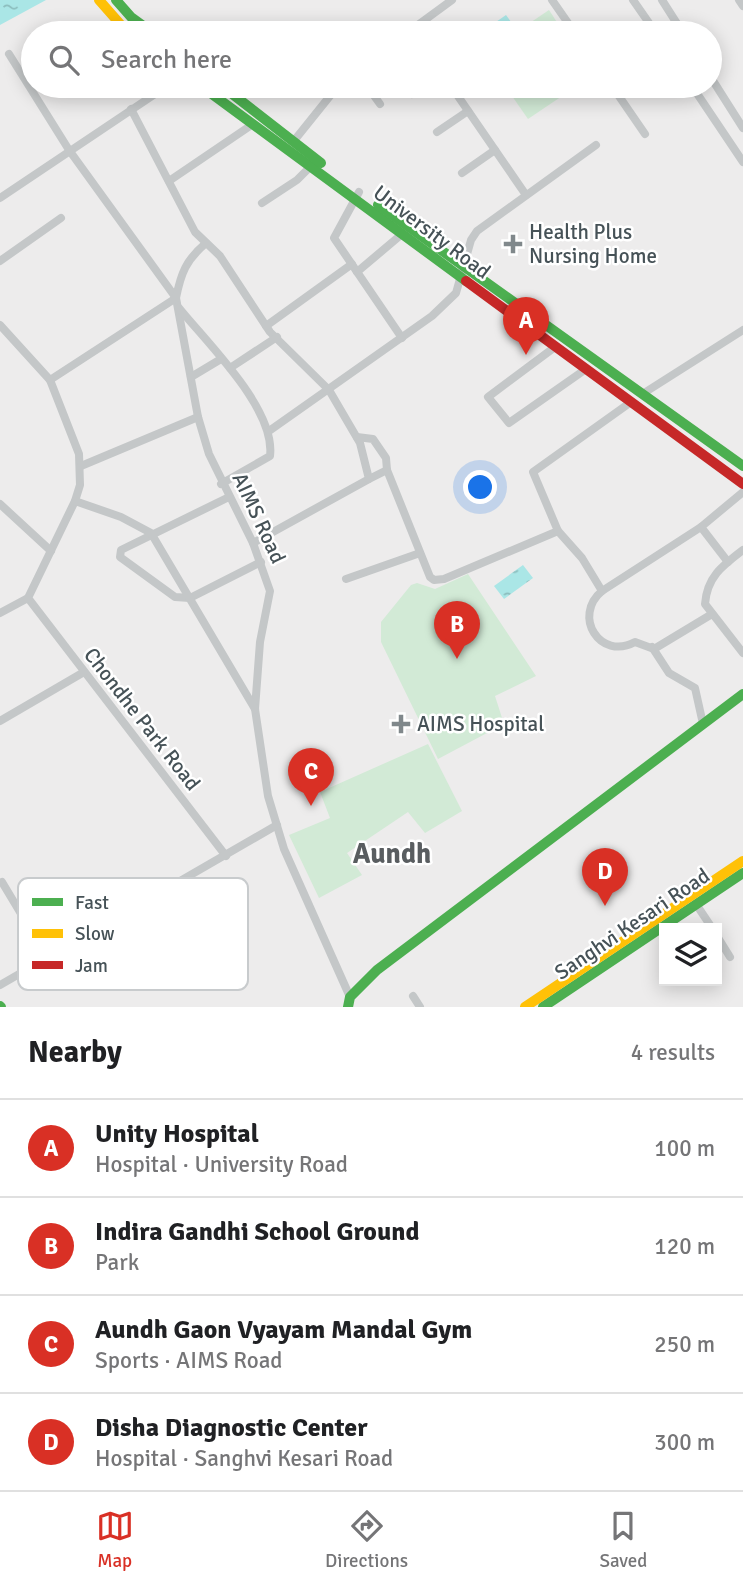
<!DOCTYPE html>
<meta charset="utf-8">
<style>
body{margin:0;font-family:Signika,sans-serif;background:#f6f6f6;color:#202124}
.controls{position:absolute;right:21px;bottom:21px;display:grid;overflow:hidden;border-radius:0px;box-shadow:0 4px 18px #0003}
.controls button{width:63px;height:63px;display:grid;place-items:center;padding:0;border:0;border-bottom:2px solid #e0e0e0;background:#fff;color:#202124;font:35px sans-serif}
.you{position:absolute;left:481px;top:488px;width:24px;height:24px;margin:-18px;border:5px solid #fff;border-radius:50%;background:#1a73e8;box-shadow:0 0 0 10px #1a73e833}
.badge{display:grid;place-items:center;width:46px;height:46px;border-radius:50%;background:#d93025;color:#fff;font-size:23px;font-weight:700}
.pin{position:absolute;translate:-50% -58px;filter:drop-shadow(0 2px 4px #0008)}
.pin::after{content:'';position:absolute;top:37px;width:24px;height:21px;background:inherit;clip-path:polygon(0 0,100% 0,50% 100%)}
.list{margin:0;padding:0;list-style:none}
h2{display:flex;justify-content:space-between;align-items:center;height:91px;margin:0;padding:0 28px;font-size:30px}
h2 small{font-size:23px;font-weight:400;color:#757577}
.list li{display:grid;grid-template-columns:46px 1fr auto;gap:21px;align-items:center;box-sizing:border-box;height:98px;padding:0 28px;border-top:2px solid #e0e0e0}
.list b{display:block;font-size:26px;white-space:nowrap}
.list p{margin:0;font-size:23px;white-space:nowrap;color:#757577}
.list em{font-size:23px;font-style:normal;color:#757577}
.icon{flex:none;width:38px;height:38px;fill:none;stroke:currentColor;stroke-width:2;stroke-linecap:round;stroke-linejoin:round}
.map{position:relative;flex:none;width:743px;height:1007px;overflow:hidden}
.search{position:absolute;background:#fff;box-shadow:0 4px 18px #0003;left:21px;right:21px;top:21px;height:77px;display:flex;align-items:center;gap:18px;box-sizing:border-box;padding:0 24px;border-radius:38px;color:#757577;font-size:26px}
.sheet{height:483px;background:#fff}
nav{display:flex;justify-content:space-around;align-items:center;box-sizing:border-box;height:98px;border-top:2px solid #e0e0e0;background:#fff;font-size:19px;color:#757577}
nav a{display:grid;justify-items:center;gap:4px}
nav .on{color:#d93025}
.map>svg:first-child{display:block}
</style>
<div class="map">
<svg width="743" height="1007" viewBox="0 0 743 1007">
<defs>
<pattern id="water-ripples" width="26" height="14" patternUnits="userSpaceOnUse" patternTransform="scale(1.75)"><rect width="26" height="14" fill="#aae6e6"/><path d="M2 4q2-2 4 0t4 0M15 11q2-2 4 0t4 0" fill="none" stroke="#8cbdbd"/></pattern>
</defs>
<rect width="100%" height="100%" fill="#edecec"/>
<g fill="#d2ead6">
<polygon points="549,10 564,33 515,33"/>
<polygon points="505,86 577,86 528,119"/>
<polygon points="468,574 536,676 495,696 504,724 438,759 381,642 381,622 411,585 417,583 435,589"/>
<polygon points="428,744 462,811 425,833 408,812 347,853 362,875 319,898 289,835 330,818 320,792"/>
</g>
<g fill="url(#water-ripples)">
<polygon points="0,0 46,0 0,25"/>
<polygon points="506,15 514,26 504,33 480,33"/>
<polygon points="523,565 533,578 504,599 494,586"/>
</g>
<g fill="none" stroke-linecap="round" stroke-linejoin="round">
<g stroke="#c4c7c8" stroke-width="8">
<polyline points="552,0 575,33"/>
<polyline points="633,0 656,33"/>
<polyline points="662,0 683,33"/>
<polyline points="739,0 743,6"/>
<polyline points="407,33 452,0"/>
<polyline points="9,54 69,150 176,298 198,417 209,454 253,543 270,591 260,642 255,709 268,796 284,849 350,997"/>
<polyline points="710,76 743,128"/>
<polyline points="367,86 380,104"/>
<polyline points="451,86 526,195"/>
<polyline points="612,86 645,134"/>
<polyline points="692,86 743,162"/>
<polyline points="412,94 424,86"/>
<polyline points="131,109 195,232 220,256 270,332 329,390 360,443 369,479 253,543"/>
<polyline points="437,132 468,111"/>
<polyline points="293,142 338,86"/>
<polyline points="462,173 495,150"/>
<polyline points="169,181 253,124"/>
<polyline points="359,192 334,238 402,338"/>
<polyline points="0,198 167,86"/>
<polyline points="262,203 297,180 311,166"/>
<polyline points="0,261 61,218"/>
<polyline points="357,272 402,234"/>
<path d="M 179,308 C 207,343 276,409 270,456 L 221,484"/>
<polyline points="0,325 50,380 79,454 80,485 75,501 28,598 226,856"/>
<polyline points="266,326 352,264"/>
<polyline points="555,347 488,397 509,423 586,369"/>
<polyline points="230,368 277,337"/>
<polyline points="191,377 221,359"/>
<path d="M 50,380 L 176,298 C 181,273 186,260 206,243"/>
<polyline points="644,393 743,330"/>
<polyline points="269,431 432,316 456,293 471,240 477,231 596,145"/>
<polyline points="357,437 373,439 386,458 387,470"/>
<polyline points="81,466 198,417"/>
<polyline points="369,479 387,470 430,577 434,580 444,579 558,531 533,472 631,402"/>
<polyline points="229,497 121,550 120,557 175,597 190,598 261,562"/>
<polyline points="75,501 121,517 151,533 255,709"/>
<polyline points="0,504 51,551"/>
<path d="M 701,527 L 602,591 C 572,616 600,661 635,642 L 654,649 L 712,614"/>
<polyline points="558,531 582,558 602,591"/>
<path d="M 743,550 C 722,566 707,577 705,604 L 743,653"/>
<polyline points="728,562 701,527 743,492"/>
<polyline points="346,579 420,553"/>
<polyline points="0,613 28,598"/>
<polyline points="652,647 669,673 695,688 703,724"/>
<polyline points="0,721 84,672"/>
<polyline points="2,882 47,957"/>
<polyline points="696,904 712,928"/>
<polyline points="717,936 730,957"/>
<polyline points="0,985 277,825"/>
<polyline points="413,996 420,1007"/>
</g>
<g stroke="#4caf50" stroke-width="10">
<polyline points="116,0 131,17 153,33"/>
<polyline points="201,86 466,281"/>
<polyline points="222,86 321,163"/>
<polyline points="378,205 743,466"/>
<polyline points="0,1006 1,1007"/>
<polyline points="348,1007 350,997 377,970 743,694"/>
<polyline points="543,1007 743,873"/>
</g>
<g stroke="#ffc107" stroke-width="10">
<polyline points="99,0 128,33"/>
<polyline points="525,1007 743,861"/>
</g>
<polyline stroke="#c62828" stroke-width="10" points="466,281 743,484"/>
</g>
<g fill="#80888b" stroke="#fff" stroke-width="2.5">
<path d="M509.5 233.5h7v7h7v7h-7v7h-7v-7h-7v-7h7z"/>
<path d="M397.5 713.5h7v7h7v7h-7v7h-7v-7h-7v-7h7z"/>
</g>
<g text-anchor="middle" dominant-baseline="central" stroke-width="5" stroke-linejoin="round" paint-order="stroke">
<g font-size="21" fill="#465257" stroke="#fff">
<text transform="translate(432 232) rotate(37)">University Road</text>
<text transform="translate(259 518) rotate(65)">AIMS Road</text>
<text transform="translate(142 719) rotate(52)">Chondhe Park Road</text>
<text transform="translate(632 924) rotate(-34)">Sanghvi Kesari Road</text>
</g>
<g font-size="21" fill="#465257" stroke="#fff" text-anchor="start">
<text x="529" y="232">Health Plus<tspan x="529" dy="24">Nursing Home</tspan></text>
<text x="417" y="724">AIMS Hospital</text>
</g>
<g font-size="28" font-weight="bold" fill="#595d60" stroke="#fff">
<text x="392" y="854">Aundh</text>
</g>
</g>
<rect x="18" y="878" width="230" height="112" rx="10" fill="#fff" stroke="#c8cbcd" stroke-width="2"/>
<rect x="32" y="898" width="31" height="8" fill="#4caf50"/>
<rect x="32" y="929" width="31" height="9" fill="#ffc107"/>
<rect x="32" y="961" width="31" height="8" fill="#c62828"/>
<g font-size="19" fill="#465257">
<text x="75" y="909">Fast</text>
<text x="75" y="940">Slow</text>
<text x="75" y="972">Jam</text>
</g>
</svg>
<div class="controls">
<button><svg class="icon" aria-label="layers" viewBox="0 0 24 24"><path d="M12 4l9 5-9 5-9-5zM3 14l9 5 9-5"/></svg></button>
</div>
<div class="you"></div>
<div class="pin badge" style="left:526px;top:355px">A</div>
<div class="pin badge" style="left:457px;top:659px">B</div>
<div class="pin badge" style="left:311px;top:806px">C</div>
<div class="pin badge" style="left:605px;top:906px">D</div>
<div class="search"><svg class="icon" aria-label="search" viewBox="0 0 24 24"><circle cx="10" cy="10" r="6"/><path d="M15 15l6 6"/></svg>Search here</div>
</div>
<section class="sheet">
<h2>Nearby<small>4 results</small></h2>
<ul class="list">
<li><span class="badge">A</span><div><b>Unity Hospital</b><p>Hospital · University Road</p></div><em>100 m</em></li>
<li><span class="badge">B</span><div><b>Indira Gandhi School Ground</b><p>Park</p></div><em>120 m</em></li>
<li><span class="badge">C</span><div><b>Aundh Gaon Vyayam Mandal Gym</b><p>Sports · AIMS Road</p></div><em>250 m</em></li>
<li><span class="badge">D</span><div><b>Disha Diagnostic Center</b><p>Hospital · Sanghvi Kesari Road</p></div><em>300 m</em></li>
</ul>
</section>
<nav>
<a class="on"><svg class="icon" aria-label="map" viewBox="0 0 24 24"><path d="M3 6l6-2 6 2 6-2v14l-6 2-6-2-6 2zM9 4v14M15 6v14"/></svg>Map</a>
<a><svg class="icon" aria-label="directions" viewBox="0 0 24 24"><path d="M12 3l9 9-9 9-9-9zM9 14v-3h6M13 9l2 2-2 2"/></svg>Directions</a>
<a><svg class="icon" aria-label="saved" viewBox="0 0 24 24"><path d="M7 4h10v16l-5-4-5 4z"/></svg>Saved</a>
</nav>
